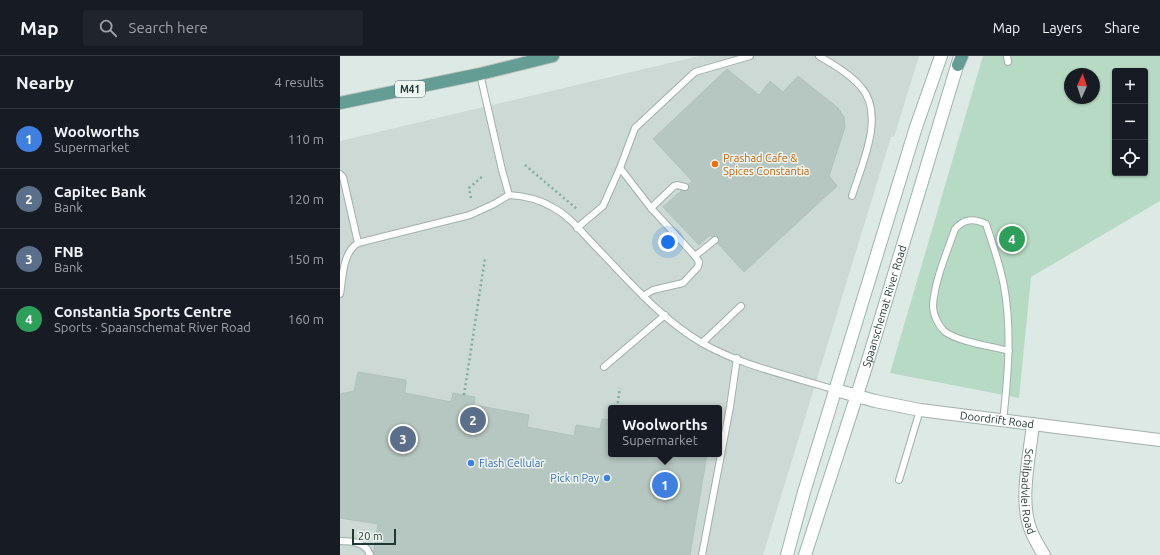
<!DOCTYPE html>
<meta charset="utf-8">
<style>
body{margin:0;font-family:Ubuntu,sans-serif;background:#20242c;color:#f1f3f6}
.controls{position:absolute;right:12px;top:12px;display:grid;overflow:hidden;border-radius:4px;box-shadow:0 1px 3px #0004}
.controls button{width:36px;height:36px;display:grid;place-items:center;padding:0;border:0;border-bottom:1px solid #363941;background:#171b24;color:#f1f3f6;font:20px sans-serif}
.compass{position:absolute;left:724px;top:12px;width:36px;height:36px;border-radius:50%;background:#171b24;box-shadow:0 1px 3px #0004;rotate:3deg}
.scale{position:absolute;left:12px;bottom:10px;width:44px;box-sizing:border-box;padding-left:4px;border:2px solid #203833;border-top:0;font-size:11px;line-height:14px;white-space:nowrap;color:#203833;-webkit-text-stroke:3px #eef6f2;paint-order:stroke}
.you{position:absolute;left:328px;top:186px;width:14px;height:14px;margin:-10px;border:3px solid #fff;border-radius:50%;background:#1a73e8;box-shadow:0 0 0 6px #1a73e833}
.badge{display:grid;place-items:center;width:26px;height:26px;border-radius:50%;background:#d93025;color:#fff;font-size:13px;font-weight:700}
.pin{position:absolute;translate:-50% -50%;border:2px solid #fff;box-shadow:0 1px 4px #0006}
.popup{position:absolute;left:268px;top:349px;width:114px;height:52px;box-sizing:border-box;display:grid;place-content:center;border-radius:4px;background:#171b24;filter:drop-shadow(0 1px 3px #0005);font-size:13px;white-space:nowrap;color:#9ea1a6}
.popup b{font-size:15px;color:#f1f3f6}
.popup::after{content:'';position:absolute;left:50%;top:100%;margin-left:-8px;border:8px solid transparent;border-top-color:#171b24}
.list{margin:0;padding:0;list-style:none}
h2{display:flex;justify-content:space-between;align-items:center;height:52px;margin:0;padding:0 16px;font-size:17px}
h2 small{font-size:13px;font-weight:400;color:#9ea1a6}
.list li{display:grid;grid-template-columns:26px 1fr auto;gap:12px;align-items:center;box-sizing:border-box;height:60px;padding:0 16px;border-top:1px solid #363941}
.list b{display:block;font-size:15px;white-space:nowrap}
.list p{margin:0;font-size:13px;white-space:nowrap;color:#9ea1a6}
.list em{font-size:13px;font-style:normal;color:#9ea1a6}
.icon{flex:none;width:22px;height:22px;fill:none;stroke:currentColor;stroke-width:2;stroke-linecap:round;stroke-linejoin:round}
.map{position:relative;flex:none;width:820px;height:499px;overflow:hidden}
header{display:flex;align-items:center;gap:24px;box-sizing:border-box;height:56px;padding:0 20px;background:#171b24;border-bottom:1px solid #363941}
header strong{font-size:19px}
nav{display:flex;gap:22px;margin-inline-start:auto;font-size:14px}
.search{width:280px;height:36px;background:#20242c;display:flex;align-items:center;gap:10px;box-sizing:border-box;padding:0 14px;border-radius:4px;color:#9ea1a6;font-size:15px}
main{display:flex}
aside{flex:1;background:#171b24}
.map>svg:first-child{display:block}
</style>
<header>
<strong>Map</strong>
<div class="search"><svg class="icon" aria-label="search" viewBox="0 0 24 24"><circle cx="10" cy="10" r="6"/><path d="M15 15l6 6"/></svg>Search here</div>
<nav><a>Map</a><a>Layers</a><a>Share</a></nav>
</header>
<main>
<aside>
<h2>Nearby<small>4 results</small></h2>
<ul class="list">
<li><span class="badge" style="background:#3f7fe0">1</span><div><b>Woolworths</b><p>Supermarket</p></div><em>110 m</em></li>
<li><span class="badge" style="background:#5c6f8a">2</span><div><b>Capitec Bank</b><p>Bank</p></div><em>120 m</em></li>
<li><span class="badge" style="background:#5c6f8a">3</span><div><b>FNB</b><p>Bank</p></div><em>150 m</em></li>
<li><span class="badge" style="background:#2e9e5b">4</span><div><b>Constantia Sports Centre</b><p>Sports · Spaanschemat River Road</p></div><em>160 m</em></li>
</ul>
</aside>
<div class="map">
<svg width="820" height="499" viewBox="0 0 820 499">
<rect width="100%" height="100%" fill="#dde9e5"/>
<path fill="#ccd9d4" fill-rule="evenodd" d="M 359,0 L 579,0 L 554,81 L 551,81 L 423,499 L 0,499 L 0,85 ZM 271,352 L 379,352 L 379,398 L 271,398 Z"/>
<path fill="#b6dac3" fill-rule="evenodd" d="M 643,0 L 820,0 L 820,145 L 691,221 L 679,342 L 550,317 ZM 775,15 L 805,15 L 805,117 L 775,117 ZM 730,18 L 754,18 L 754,42 L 730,42 Z"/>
<g fill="#b6c6c1" stroke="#b0c2bc">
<polygon points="387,13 419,39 430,25 443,36 458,20 498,52 504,61 505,71 489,120 497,130 404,216 370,179 359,189 323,151 352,125 313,83"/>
<polygon points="18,316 66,324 65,337 111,346 113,337 135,341 134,349 189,359 187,371 234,380 236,369 260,373 262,363 271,364 271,398 367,398 350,499 33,499 38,468 0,462 0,338 14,335"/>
</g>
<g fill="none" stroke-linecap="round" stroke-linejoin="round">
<defs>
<g id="service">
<path d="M 479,0 C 494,9 510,18 521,31 C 546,59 521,110 512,140"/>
<polyline points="667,0 668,6"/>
<path d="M 140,18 L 162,114 L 169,139 C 184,140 199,143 212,151 C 230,160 243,178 257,192 C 289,225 321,263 362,287 C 402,310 451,320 496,334"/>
<polyline points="280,112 311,152 334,130 337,129 345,131"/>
<polyline points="0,118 3,121 18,187"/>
<polyline points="311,152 355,200 375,184"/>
<polyline points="237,172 263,150 280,112 295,72 355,16 410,0"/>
<path d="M 0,238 C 3,222 2,197 18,187 L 130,159 L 154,148 L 169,139"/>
<polyline points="303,240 313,234 343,227 358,211 359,206 355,200"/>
<polyline points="362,287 401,250"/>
<polyline points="264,311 325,259"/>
<path d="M 663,365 C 668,321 672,274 664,230 C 660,209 653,189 646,168 C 633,162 624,163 615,173 C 607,196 594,226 593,250 C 593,258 598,269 604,275 C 618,286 651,290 669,295"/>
<polyline points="559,424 580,354"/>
<path d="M 0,485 C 11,485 26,486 30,499"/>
<polyline points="362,499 390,351 397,302"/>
</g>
<g id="minor">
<path id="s1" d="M 693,368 C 690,397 680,441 689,469 C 692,480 698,489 704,499"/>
</g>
<g id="tertiary">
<path id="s2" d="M 496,334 L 535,345 L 580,354 L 820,384"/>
</g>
<g id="secondary">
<polyline points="447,499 464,436 576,71 601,0"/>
<path id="s3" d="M 465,499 L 526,311 L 620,0"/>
</g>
<g id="primary">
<polyline points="618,9 622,0"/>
<polyline points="0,47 140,18 213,0"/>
</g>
</defs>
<use href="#service" stroke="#a1b0ac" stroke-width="8"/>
<use href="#minor" stroke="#a1b0ac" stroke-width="14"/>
<use href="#tertiary" stroke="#a1b0ac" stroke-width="14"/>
<use href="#secondary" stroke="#9db4ae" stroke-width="14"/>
<use href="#primary" stroke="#bcc3c2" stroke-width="14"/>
<g stroke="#7faca1" stroke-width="2.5" stroke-dasharray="2 3" stroke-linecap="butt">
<polyline points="185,109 238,154"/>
<polyline points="131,142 129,132 144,119"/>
<polyline points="124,339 145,202"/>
<polyline points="277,352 280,332"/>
</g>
<use href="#service" stroke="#fff" stroke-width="6"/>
<use href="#minor" stroke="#fff" stroke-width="12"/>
<use href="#tertiary" stroke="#fff" stroke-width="12"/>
<use href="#secondary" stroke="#fff" stroke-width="12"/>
<use href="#primary" stroke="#639d93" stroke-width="12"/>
</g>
<circle fill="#e8710a" stroke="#eef6f2" stroke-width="1.5" cx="375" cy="108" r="4"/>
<g fill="#3f7fe0" stroke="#eef6f2" stroke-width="1.5">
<circle cx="131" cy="407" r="4"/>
<circle cx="267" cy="422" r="4"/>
</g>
<g text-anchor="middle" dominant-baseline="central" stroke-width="3" stroke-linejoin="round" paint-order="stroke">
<rect fill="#eef6f2" stroke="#5e716c" stroke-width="1" x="55" y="25" width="30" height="16" rx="3"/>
<g font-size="10" font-weight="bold" fill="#203833">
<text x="70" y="33">M41</text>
</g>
<g font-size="11" fill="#c56008" stroke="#eef6f2" text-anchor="start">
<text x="383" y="102">Prashad Cafe &amp;<tspan x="383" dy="13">Spices Constantia</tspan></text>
</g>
<g font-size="11" fill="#203833" stroke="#eef6f2">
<text stroke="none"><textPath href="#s3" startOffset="261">Spaanschemat River Road</textPath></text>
<text stroke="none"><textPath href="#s2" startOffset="164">Doordrift Road</textPath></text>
<text stroke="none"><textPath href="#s1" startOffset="68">Schilpadvlei Road</textPath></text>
</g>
<g font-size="11" fill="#366cbe" stroke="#eef6f2" text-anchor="start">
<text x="139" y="407">Flash Cellular</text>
<text x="259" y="422" text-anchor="end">Pick n Pay</text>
</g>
</g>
</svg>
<div class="controls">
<button>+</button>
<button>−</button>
<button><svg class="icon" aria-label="locate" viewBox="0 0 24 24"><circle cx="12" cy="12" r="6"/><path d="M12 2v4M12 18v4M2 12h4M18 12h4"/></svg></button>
</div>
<svg class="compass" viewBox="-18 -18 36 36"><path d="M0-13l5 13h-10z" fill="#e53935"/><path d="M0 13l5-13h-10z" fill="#9ea1a6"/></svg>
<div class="scale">20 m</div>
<div class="you"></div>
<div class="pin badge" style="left:325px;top:429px;background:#3f7fe0">1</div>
<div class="popup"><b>Woolworths</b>Supermarket</div>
<div class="pin badge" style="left:133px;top:364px;background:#5c6f8a">2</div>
<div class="pin badge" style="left:63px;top:383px;background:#5c6f8a">3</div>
<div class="pin badge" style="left:672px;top:183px;background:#2e9e5b">4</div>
</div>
</main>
